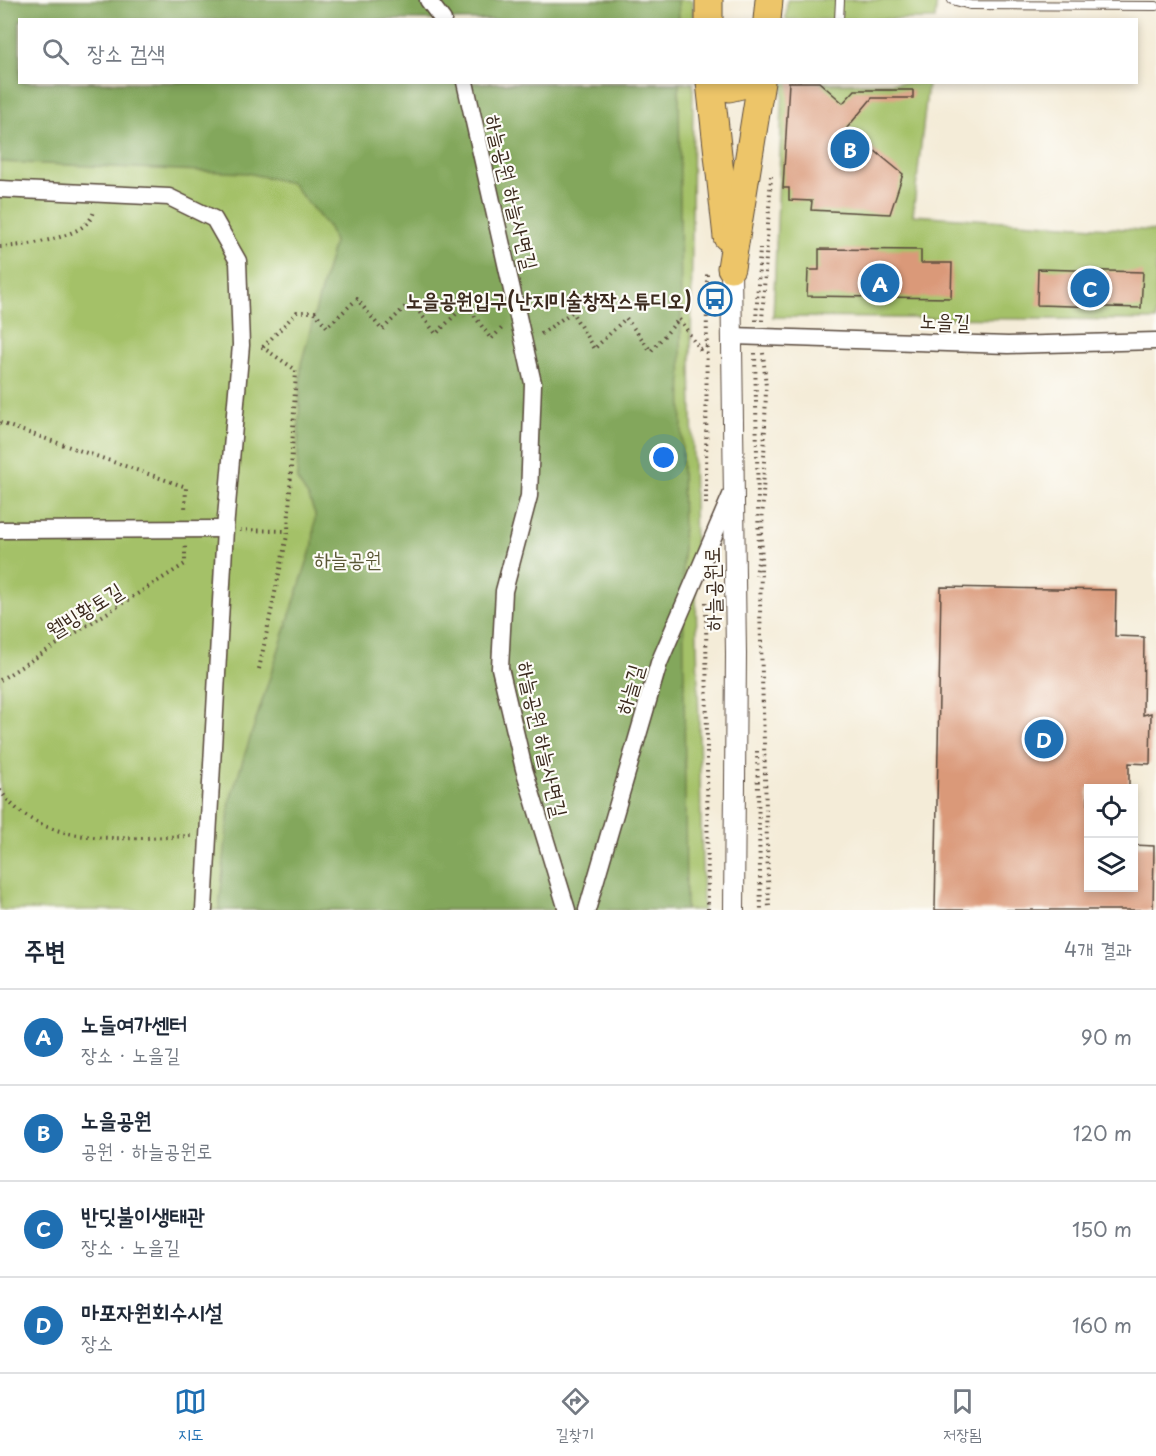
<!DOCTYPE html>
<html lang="ko">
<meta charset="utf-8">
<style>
body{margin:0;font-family:"Playpen Sans","Poor Story",sans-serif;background:#f2f2f3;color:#1f2937}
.controls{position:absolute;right:18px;bottom:18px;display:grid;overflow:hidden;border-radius:0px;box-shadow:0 3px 9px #0003}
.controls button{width:54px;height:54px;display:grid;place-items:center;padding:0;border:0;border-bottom:2px solid #e0e1e3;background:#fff;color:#1f2937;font:30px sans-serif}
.you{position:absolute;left:664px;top:458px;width:21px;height:21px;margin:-15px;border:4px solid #fff;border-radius:50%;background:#1a73e8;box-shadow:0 0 0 9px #1a73e833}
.badge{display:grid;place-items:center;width:39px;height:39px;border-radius:50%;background:#1f6fb2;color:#fff;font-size:20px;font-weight:700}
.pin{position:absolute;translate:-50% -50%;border:3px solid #fff;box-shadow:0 2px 6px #0006}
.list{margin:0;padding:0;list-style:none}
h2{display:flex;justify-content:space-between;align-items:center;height:78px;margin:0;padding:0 24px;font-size:26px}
h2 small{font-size:20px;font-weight:400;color:#747a83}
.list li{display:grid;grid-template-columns:39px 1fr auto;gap:18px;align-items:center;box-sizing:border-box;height:96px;padding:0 24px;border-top:2px solid #e0e1e3}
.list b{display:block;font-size:22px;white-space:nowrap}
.list p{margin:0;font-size:20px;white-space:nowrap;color:#747a83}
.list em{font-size:20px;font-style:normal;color:#747a83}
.icon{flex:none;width:33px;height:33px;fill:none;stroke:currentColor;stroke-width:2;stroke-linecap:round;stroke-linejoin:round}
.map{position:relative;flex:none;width:1156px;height:910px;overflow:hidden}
.search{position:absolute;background:#fff;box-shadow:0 3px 9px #0003;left:18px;right:18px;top:18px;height:66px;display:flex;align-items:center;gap:15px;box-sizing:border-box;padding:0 21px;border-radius:0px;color:#747a83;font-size:22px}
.sheet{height:462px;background:#fff}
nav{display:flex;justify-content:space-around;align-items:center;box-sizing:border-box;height:84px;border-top:2px solid #e0e1e3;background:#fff;font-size:16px;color:#747a83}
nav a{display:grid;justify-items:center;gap:3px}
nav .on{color:#1f6fb2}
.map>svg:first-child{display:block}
</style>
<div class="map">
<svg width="1156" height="910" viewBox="0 0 1156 910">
<rect width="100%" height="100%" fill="#fdfcf7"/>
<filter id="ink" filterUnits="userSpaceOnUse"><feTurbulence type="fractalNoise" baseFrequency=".0167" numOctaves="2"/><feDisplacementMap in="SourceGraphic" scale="12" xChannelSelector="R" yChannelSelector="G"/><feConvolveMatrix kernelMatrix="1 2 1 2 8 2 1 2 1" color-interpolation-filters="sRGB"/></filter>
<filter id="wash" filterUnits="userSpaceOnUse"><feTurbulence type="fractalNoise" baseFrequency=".008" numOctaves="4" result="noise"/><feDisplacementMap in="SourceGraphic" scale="24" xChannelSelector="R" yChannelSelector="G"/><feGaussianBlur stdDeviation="1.35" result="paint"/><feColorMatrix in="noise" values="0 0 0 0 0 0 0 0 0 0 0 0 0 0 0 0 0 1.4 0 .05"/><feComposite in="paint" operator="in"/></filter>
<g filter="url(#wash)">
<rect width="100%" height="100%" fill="#f4ecd8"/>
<g fill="#a4c168" stroke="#707643" stroke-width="1.5">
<polygon points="0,0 693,0 693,20 20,20 20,82 693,83 691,367 703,910 0,910"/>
<polygon points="787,0 937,0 935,19 786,20"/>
<polygon points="783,83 928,83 913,215 1156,231 1156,320 773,317"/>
</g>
<polygon fill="#83a75c" stroke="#5f683d" stroke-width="1.5" points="0,0 678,0 679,20 20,20 20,82 679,83 686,910 219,910 230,800 313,544 315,514 309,498 297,480 301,364 334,242 329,228 291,183 247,173 0,162"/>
<g id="blocks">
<g fill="#da9979">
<polygon points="789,82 819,82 843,103 855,90 913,90 913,98 872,98 847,128 903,174 890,214 811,210 812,201 789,200 789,188 783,188"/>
<polygon points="819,249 921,250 921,263 952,263 951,298 807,296 808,270 819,270"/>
<polygon points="1038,269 1143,272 1141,308 1037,305"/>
<polygon points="941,587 1116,590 1115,636 1144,637 1143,715 1151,713 1150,764 1129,763 1129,788 1088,788 1088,888 1134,888 1134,845 1154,846 1153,910 935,910"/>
</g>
</g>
</g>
<g filter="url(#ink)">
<use href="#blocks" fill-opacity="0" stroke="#57473a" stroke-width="1.5"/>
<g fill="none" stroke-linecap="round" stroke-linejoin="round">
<defs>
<g id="service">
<polyline points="952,0 970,5 1156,6"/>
<polyline points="839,20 840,0"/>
</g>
<g id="minor">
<polyline points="428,0 443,20"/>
<polyline points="465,82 533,383 529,496 504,591 500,668 524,769 567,910"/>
<polyline points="0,189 169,197 214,219 238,261 241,345 225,529 204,910"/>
<polyline points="733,336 1008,345 1156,341"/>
<polyline points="0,530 225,529"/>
<polyline points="587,910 659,663 732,493"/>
</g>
<polyline id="tertiary" points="731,268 736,654 734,910"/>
<g id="trunk">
<polyline points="709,0 709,20"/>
<polyline points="767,20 769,0"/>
<polyline points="710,82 727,237"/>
<polyline points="717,82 729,88 754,82"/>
<polyline points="731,268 761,82"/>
</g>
</defs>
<use href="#service" stroke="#57473a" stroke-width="10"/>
<use href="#minor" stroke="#57473a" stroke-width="19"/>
<use href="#tertiary" stroke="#57473a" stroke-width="22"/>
<use href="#trunk" stroke="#57473a" stroke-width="29"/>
<g stroke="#57473a" stroke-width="4" stroke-dasharray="1.5 4.5" stroke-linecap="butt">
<path d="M 0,247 C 23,246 91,238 94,210"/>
<polyline points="756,321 760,248"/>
<polyline points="762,321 771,176"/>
<polyline points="541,334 572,312 594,349 626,318 651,351 679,319 700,349 707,346"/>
<polyline points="263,347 297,312 315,312 327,327 357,299 382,330 411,301 436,334 466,304 491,339 502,328"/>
<polyline points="755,353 759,554 756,576"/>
<polyline points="763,353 766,387 760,609 769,910"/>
<polyline points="0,423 186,487 185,511"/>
<polyline points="706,504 707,272"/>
<polyline points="240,530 288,531"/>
<polyline points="706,602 708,910"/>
<polyline points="259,669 288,531 296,370 262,347"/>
<polyline points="0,680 185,564 185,546"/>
<polyline points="757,751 761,910"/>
<path d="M 0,790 C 40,850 129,838 191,836"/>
</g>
<use href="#service" stroke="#fff" stroke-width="8"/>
<use href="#minor" stroke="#fff" stroke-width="16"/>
<use href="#tertiary" stroke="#fff" stroke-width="20"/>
<use href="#trunk" stroke="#edc569" stroke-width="27"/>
</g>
</g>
<defs>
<symbol id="bus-ring" viewBox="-11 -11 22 22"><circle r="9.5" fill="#fdfcf7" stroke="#1f6fb2" stroke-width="1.5"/><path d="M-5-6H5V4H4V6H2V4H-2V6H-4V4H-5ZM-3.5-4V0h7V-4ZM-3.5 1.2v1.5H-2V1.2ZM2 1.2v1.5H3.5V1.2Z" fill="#1f6fb2"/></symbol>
</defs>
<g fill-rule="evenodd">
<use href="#bus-ring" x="696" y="280" width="38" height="38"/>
</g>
<g text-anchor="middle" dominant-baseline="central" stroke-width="4.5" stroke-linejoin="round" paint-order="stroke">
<g font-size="21" fill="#3b2a1e" stroke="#fdfcf7">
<text transform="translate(513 192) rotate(76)">하늘공원 하늘사면길</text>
<text transform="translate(945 320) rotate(2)">노을길</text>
<text transform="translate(711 589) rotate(-91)">하늘공원로</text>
<text transform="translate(84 609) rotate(-32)">웰빙황토길</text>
<text transform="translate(628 689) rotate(-74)">하늘길</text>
<text transform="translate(544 739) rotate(77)">하늘공원 하늘사면길</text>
</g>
<g font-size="21" font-weight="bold" fill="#3b2a1e" stroke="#fdfcf7" text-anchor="end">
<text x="692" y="299">노을공원입구(난지미술창작스튜디오)</text>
</g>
<g font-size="21" fill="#5a5734" stroke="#fdfcf7">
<text x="348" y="558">하늘공원</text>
</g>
</g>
</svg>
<div class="controls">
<button><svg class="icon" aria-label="locate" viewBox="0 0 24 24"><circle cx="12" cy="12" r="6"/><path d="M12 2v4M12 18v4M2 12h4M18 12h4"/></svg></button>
<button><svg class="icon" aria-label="layers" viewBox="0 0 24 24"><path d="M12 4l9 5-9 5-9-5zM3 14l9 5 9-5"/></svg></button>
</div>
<div class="you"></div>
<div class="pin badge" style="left:880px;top:283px">A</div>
<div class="pin badge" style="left:850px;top:149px">B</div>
<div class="pin badge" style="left:1090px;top:288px">C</div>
<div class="pin badge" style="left:1044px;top:739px">D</div>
<div class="search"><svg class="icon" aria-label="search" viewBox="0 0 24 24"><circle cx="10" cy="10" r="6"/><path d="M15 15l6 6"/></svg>장소 검색</div>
</div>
<section class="sheet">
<h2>주변<small>4개 결과</small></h2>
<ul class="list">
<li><span class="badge">A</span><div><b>노들여가센터</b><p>장소 · 노을길</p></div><em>90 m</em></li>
<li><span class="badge">B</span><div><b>노을공원</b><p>공원 · 하늘공원로</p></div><em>120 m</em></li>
<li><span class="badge">C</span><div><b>반딧불이생태관</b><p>장소 · 노을길</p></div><em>150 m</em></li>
<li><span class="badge">D</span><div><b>마포자원회수시설</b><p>장소</p></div><em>160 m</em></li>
</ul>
</section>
<nav>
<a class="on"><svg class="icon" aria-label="map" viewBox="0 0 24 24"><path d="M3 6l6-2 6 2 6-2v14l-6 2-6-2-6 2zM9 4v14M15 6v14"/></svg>지도</a>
<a><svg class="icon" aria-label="directions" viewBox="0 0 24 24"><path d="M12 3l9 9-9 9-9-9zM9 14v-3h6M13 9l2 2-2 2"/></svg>길찾기</a>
<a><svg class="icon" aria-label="saved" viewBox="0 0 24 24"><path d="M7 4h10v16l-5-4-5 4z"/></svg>저장됨</a>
</nav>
